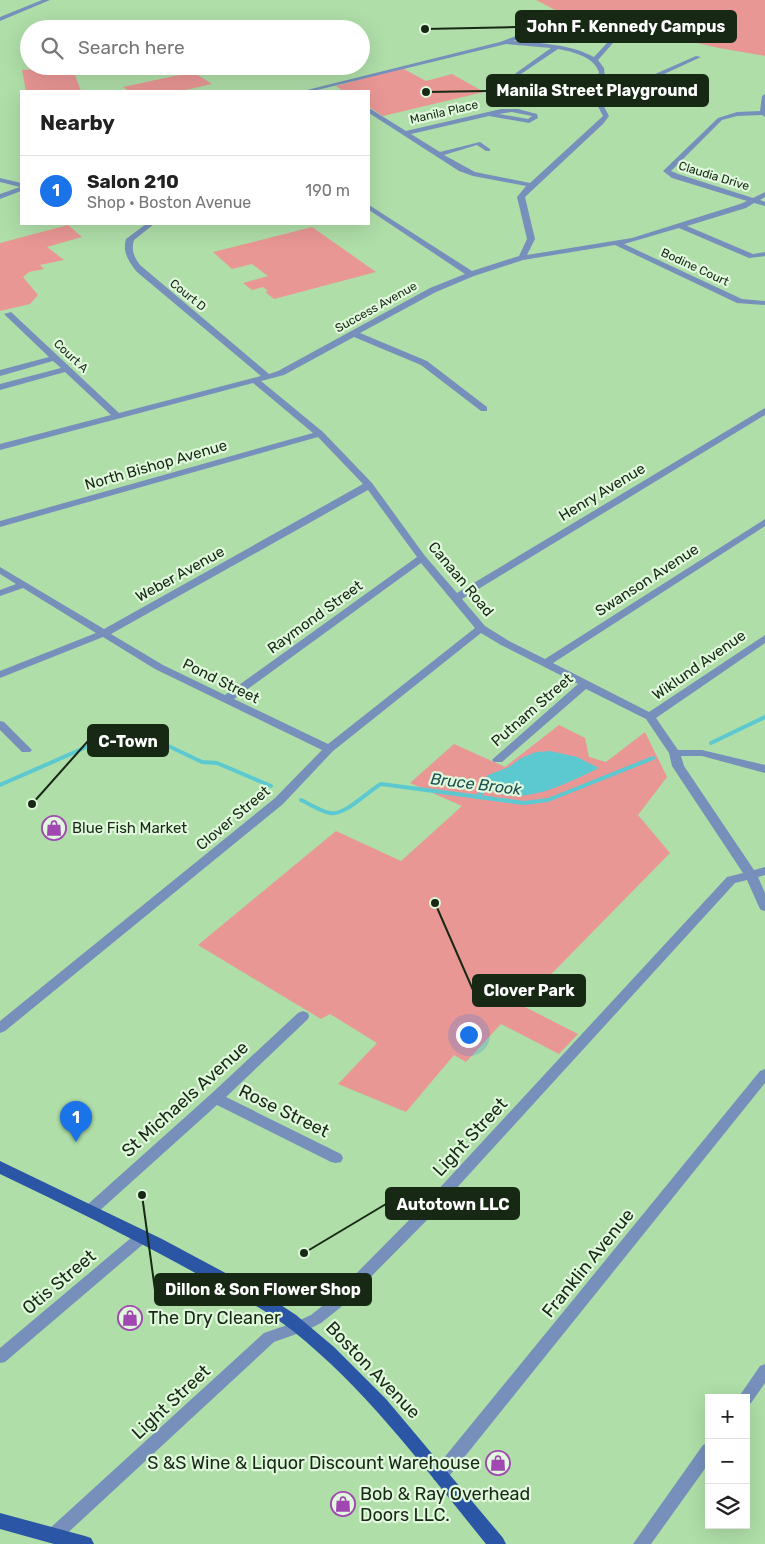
<!DOCTYPE html>
<meta charset="utf-8">
<style>
body{margin:0;font-family:Rubik,sans-serif;background:#f2f2f2;color:#222}
.controls{position:absolute;right:15px;bottom:15px;display:grid;overflow:hidden;border-radius:0px;box-shadow:0 5px 20px #0002}
.controls button{width:45px;height:45px;display:grid;place-items:center;padding:0;border:0;border-bottom:1px solid #e0e0e0;background:#fff;color:#222;font:25px sans-serif}
.you{position:absolute;left:468px;top:1034px;width:18px;height:18px;margin:-12px;border:4px solid #fff;border-radius:50%;background:#1a73e8;box-shadow:0 0 0 8px #1a73e833}
.badge{display:grid;place-items:center;width:32px;height:32px;border-radius:50%;background:#1a73e8;color:#fff;font-size:16px;font-weight:700}
.pin{position:absolute;translate:-50% -41px;filter:drop-shadow(0 1px 2px #0008)}
.pin::after{content:'';position:absolute;top:26px;width:18px;height:15px;background:inherit;clip-path:polygon(0 0,100% 0,50% 100%)}
.list{margin:0;padding:0;list-style:none}
h2{display:flex;justify-content:space-between;align-items:center;height:65px;margin:0;padding:0 20px;font-size:21px}
h2 small{font-size:16px;font-weight:400;color:#767676}
.list li{display:grid;grid-template-columns:32px 1fr auto;gap:15px;align-items:center;box-sizing:border-box;height:70px;padding:0 20px;border-top:1px solid #e0e0e0}
.list b{display:block;font-size:19px;white-space:nowrap}
.list p{margin:0;font-size:16px;white-space:nowrap;color:#767676}
.list em{font-size:16px;font-style:normal;color:#767676}
.icon{flex:none;width:28px;height:28px;fill:none;stroke:currentColor;stroke-width:2;stroke-linecap:round;stroke-linejoin:round}
.map{position:relative;flex:none;width:765px;height:1544px;overflow:hidden}
.search{position:absolute;background:#fff;box-shadow:0 5px 20px #0002;left:20px;top:20px;width:350px;height:55px;display:flex;align-items:center;gap:12px;box-sizing:border-box;padding:0 18px;border-radius:28px;color:#767676;font-size:19px}
.panel{position:absolute;background:#fff;box-shadow:0 5px 20px #0002;left:20px;top:90px;width:350px;height:135px;border-radius:0px}
.map>svg:first-child{display:block}
</style>
<div class="map">
<svg width="765" height="1544" viewBox="0 0 765 1544">
<rect width="100%" height="100%" fill="#afdea8"/>
<g fill="#e99795">
<polygon points="536,0 765,0 765,56 719,48 557,11"/>
<polygon points="72,67 81,91 26,91 22,70"/>
<polygon points="402,68 426,81 452,74 484,92 383,116 369,107 369,91 343,91 336,86"/>
<polygon points="193,72 212,84 181,91 129,91 123,87"/>
<polygon points="68,225 82,237 47,247 64,260 40,265 44,269 29,272 23,277 38,295 30,304 0,311 0,243"/>
<polygon points="312,227 376,272 274,299 265,292 268,291 263,287 252,290 243,283 268,276 252,264 232,269 213,252"/>
<polygon points="559,725 585,738 589,757 606,762 645,732 667,777 638,815 670,853 521,1005 578,1034 559,1054 501,1024 466,1062 454,1055 406,1112 338,1084 377,1043 330,1014 321,1019 198,945 336,831 401,861 462,806 410,783 454,744 505,767"/>
</g>
<path fill="#5cc9d1" d="M 550,751 L 577,757 L 599,768 C 567,783 516,812 482,784 L 488,775 L 509,767 L 521,758 L 536,752 Z"/>
<g fill="none" stroke-linecap="round" stroke-linejoin="round">
<g stroke="#5cc9d1" stroke-width="4">
<polyline points="711,743 765,717"/>
<polyline points="0,785 123,731 139,732 202,762 217,763 271,786"/>
<polyline points="477,797 483,791 492,787"/>
<path d="M 301,800 C 310,804 320,811 330,813 C 345,816 368,791 381,784 L 524,803 L 548,800 L 653,758"/>
</g>
<g fill="#7690bb" fill-rule="evenodd">
<polygon points="42,0 50,0 0,21 0,17"/>
<path d="M 556,24 C 575,22 605,22 613,43 L 598,60 L 604,68 L 605,80 L 646,78 L 696,56 L 701,57 L 649,81 L 604,84 L 600,99 L 609,116 L 603,124 L 525,197 L 535,239 L 527,255 L 632,238 L 740,204 L 747,201 L 672,178 L 663,171 L 718,118 L 737,112 L 760,111 L 762,96 L 765,94 L 765,117 L 762,115 L 737,116 L 722,120 L 671,171 L 678,174 L 753,198 L 765,192 L 765,197 L 760,200 L 765,202 L 765,206 L 754,203 L 746,208 L 687,226 L 753,254 L 765,252 L 765,256 L 749,258 L 679,228 L 624,244 L 742,299 L 765,301 L 765,305 L 737,303 L 615,245 L 523,260 L 474,276 L 436,292 L 360,333 L 427,361 L 487,407 L 487,411 L 481,411 L 421,365 L 354,337 L 284,375 L 261,381 L 323,432 L 372,483 L 425,556 L 457,593 L 765,408 L 765,415 L 462,599 L 485,626 L 509,641 L 545,659 L 765,519 L 765,526 L 553,663 L 649,712 L 765,635 L 765,643 L 656,718 L 678,750 L 702,750 L 765,765 L 765,773 L 702,756 L 681,756 L 684,766 L 754,870 L 765,867 L 765,875 L 758,877 L 765,893 L 765,911 L 761,910 L 759,907 L 747,880 L 735,883 L 432,1215 L 341,1307 L 321,1323 L 305,1331 L 274,1342 L 60,1540 L 54,1543 L 48,1540 L 46,1535 L 48,1530 L 264,1333 L 296,1322 L 311,1315 L 331,1299 L 422,1207 L 727,877 L 743,873 L 672,766 L 669,753 L 646,719 L 586,689 L 502,762 L 494,762 L 492,760 L 494,758 L 578,684 L 501,645 L 481,633 L 333,751 L 283,804 L 5,1031 L 0,1033 L 0,1021 L 275,798 L 322,750 L 155,669 L 103,637 L 0,678 L 0,671 L 96,633 L 23,588 L 0,596 L 0,590 L 16,584 L 0,574 L 0,567 L 104,629 L 363,484 L 318,437 L 0,527 L 0,521 L 313,433 L 253,383 L 0,450 L 0,444 L 111,415 L 65,372 L 0,390 L 0,384 L 61,368 L 53,361 L 0,376 L 0,370 L 49,357 L 4,314 L 11,312 L 119,413 L 261,376 L 137,272 C 129,262 122,252 126,239 L 146,224 L 154,224 L 134,240 C 131,250 134,257 140,265 L 269,374 L 278,371 L 430,288 L 465,274 L 369,210 L 369,205 L 472,271 L 519,256 L 527,239 L 517,197 L 526,186 L 473,176 L 459,171 L 369,113 L 369,108 L 406,131 L 501,109 L 518,109 L 537,114 L 538,118 L 529,123 L 489,116 L 411,134 L 440,152 L 480,142 L 490,149 L 490,151 L 486,151 L 477,145 L 444,155 L 475,172 L 530,183 L 603,116 L 594,99 L 599,72 C 593,56 573,52 558,49 L 518,76 L 515,74 L 516,73 L 551,48 L 506,44 L 313,91 L 303,91 L 500,42 L 538,28 ZM 556,27 C 572,26 600,25 607,43 L 594,57 C 570,44 540,43 513,41 ZM 512,112 L 532,116 L 528,119 L 499,114 ZM 368,490 L 417,557 L 225,695 L 163,665 L 111,634 ZM 421,563 L 475,628 L 328,744 L 234,699 Z"/>
<polygon points="0,178 21,183 21,191 0,199 0,194 20,187 0,182"/>
<polygon points="0,721 4,722 32,750 30,752 22,752 0,730"/>
<polygon points="303,1011 308,1013 309,1016 308,1019 226,1097 341,1154 343,1158 341,1162 336,1163 331,1162 217,1105 97,1213 92,1215 87,1213 85,1209 87,1205 211,1094 298,1013"/>
<polygon points="765,1069 765,1083 446,1480 440,1482 434,1480 432,1475 434,1470 760,1071"/>
<polygon points="143,1230 148,1232 150,1236 148,1240 5,1362 0,1363 0,1348 138,1232"/>
<polygon points="765,1364 765,1383 751,1403 746,1405 746,1398 738,1398 760,1366"/>
<polygon points="709,1443 709,1463 651,1544 633,1544 703,1445"/>
</g>
<g fill="#2b56a5" fill-rule="evenodd">
<path d="M 0,1161 L 162,1239 L 261,1292 L 296,1315 L 334,1347 L 386,1399 L 503,1538 L 506,1544 L 486,1544 C 426,1470 368,1391 293,1331 C 264,1308 231,1292 199,1275 C 134,1239 67,1206 0,1174 Z"/>
<polygon points="0,1513 85,1536 91,1538 94,1544 54,1544 0,1529"/>
</g>
</g>
<defs>
<symbol id="shop-ring" viewBox="-11 -11 22 22"><circle r="9.5" fill="#e0f8dc" stroke="#a147b2" stroke-width="1.5"/><path d="M-5-2.5h2.3a2.7 3.5 0 0 1 5.4 0H5L5.5 6h-11ZM-1.5-2.5h3a1.5 2.3 0 0 0-3 0Z" fill="#a147b2"/></symbol>
</defs>
<g fill-rule="evenodd">
<use href="#shop-ring" x="40" y="814" width="28" height="28"/>
<use href="#shop-ring" x="116" y="1304" width="28" height="28"/>
<use href="#shop-ring" x="484" y="1449" width="28" height="28"/>
<use href="#shop-ring" x="329" y="1490" width="28" height="28"/>
</g>
<g text-anchor="middle" dominant-baseline="central" stroke-width="4.5" stroke-linejoin="round" paint-order="stroke">
<g font-size="12" fill="#172915" stroke="#e0f8dc">
<text transform="translate(444 112) rotate(-13)">Manila Place</text>
<text transform="translate(714 176) rotate(17)">Claudia Drive</text>
<text transform="translate(695 267) rotate(25)">Bodine Court</text>
<text transform="translate(188 295) rotate(39)">Court D</text>
<text transform="translate(376 307) rotate(-29)">Success Avenue</text>
<text transform="translate(71 356) rotate(43)">Court A</text>
</g>
<g font-size="15" fill="#172915" stroke="#e0f8dc">
<text transform="translate(156 465) rotate(-16)">North Bishop Avenue</text>
<text transform="translate(602 492) rotate(-31)">Henry Avenue</text>
<text transform="translate(180 574) rotate(-29)">Weber Avenue</text>
<text transform="translate(461 579) rotate(50)">Canaan Road</text>
<text transform="translate(647 580) rotate(-33)">Swanson Avenue</text>
<text transform="translate(315 617) rotate(-36)">Raymond Street</text>
<text transform="translate(699 665) rotate(-35)">Wiklund Avenue</text>
<text transform="translate(221 681) rotate(26)">Pond Street</text>
<text transform="translate(532 710) rotate(-41)">Putnam Street</text>
<text transform="translate(233 818) rotate(-40)">Clover Street</text>
</g>
<g font-size="15" fill="#172915" stroke="#e0f8dc" text-anchor="start">
<text x="72" y="828">Blue Fish Market</text>
</g>
<g font-size="16" font-style="italic" fill="#1d4e51" stroke="#e0f8dc">
<text transform="translate(476 784) rotate(7)">Bruce Brook</text>
</g>
<g font-size="18" fill="#172915" stroke="#e0f8dc">
<text transform="translate(185 1099) rotate(-42)">St Michaels Avenue</text>
<text transform="translate(284 1111) rotate(26)">Rose Street</text>
<text transform="translate(470 1137) rotate(-47)">Light Street</text>
<text transform="translate(588 1263) rotate(-51)">Franklin Avenue</text>
<text transform="translate(59 1282) rotate(-40)">Otis Street</text>
<text transform="translate(373 1370) rotate(46)">Boston Avenue</text>
<text transform="translate(171 1402) rotate(-43)">Light Street</text>
</g>
<g font-size="18" fill="#172915" stroke="#e0f8dc" text-anchor="start">
<text x="148" y="1318">The Dry Cleaner</text>
<text x="480" y="1463" text-anchor="end">S &amp;S Wine &amp; Liquor Discount Warehouse</text>
<text x="360" y="1494">Bob &amp; Ray Overhead<tspan x="360" dy="21">Doors LLC.</tspan></text>
</g>
</g>
<path fill="none" stroke="#172915" stroke-width="2" d="M425 29L516 27M426 92L487 91M32 804L88 741M435 903L473 990M304 1253L386 1204M142 1195L155 1290"/>
<g fill="#172915" stroke="#e0f8dc" stroke-width="2">
<circle cx="425" cy="29" r="5"/>
<circle cx="426" cy="92" r="5"/>
<circle cx="32" cy="804" r="5"/>
<circle cx="435" cy="903" r="5"/>
<circle cx="304" cy="1253" r="5"/>
<circle cx="142" cy="1195" r="5"/>
</g>
<g fill="#172915" stroke="#172915" stroke-width="2">
<rect x="516" y="11" width="220" height="31" rx="5"/>
<rect x="487" y="75" width="221" height="31" rx="5"/>
<rect x="88" y="725" width="80" height="31" rx="5"/>
<rect x="473" y="975" width="112" height="31" rx="5"/>
<rect x="386" y="1188" width="133" height="31" rx="5"/>
<rect x="155" y="1274" width="216" height="31" rx="5"/>
</g>
<g font-size="16" text-anchor="middle" font-weight="bold" fill="#fff">
<text x="626" y="32">John F. Kennedy Campus</text>
<text x="597" y="96">Manila Street Playground</text>
<text x="128" y="747">C-Town</text>
<text x="529" y="996">Clover Park</text>
<text x="453" y="1210">Autotown LLC</text>
<text x="263" y="1295">Dillon &amp; Son Flower Shop</text>
</g>
</svg>
<div class="controls">
<button>+</button>
<button>−</button>
<button><svg class="icon" aria-label="layers" viewBox="0 0 24 24"><path d="M12 4l9 5-9 5-9-5zM3 14l9 5 9-5"/></svg></button>
</div>
<div class="you"></div>
<div class="pin badge" style="left:76px;top:1142px">1</div>
<div class="search"><svg class="icon" aria-label="search" viewBox="0 0 24 24"><circle cx="10" cy="10" r="6"/><path d="M15 15l6 6"/></svg>Search here</div>
<section class="panel">
<h2>Nearby<small></small></h2>
<ul class="list">
<li><span class="badge">1</span><div><b>Salon 210</b><p>Shop · Boston Avenue</p></div><em>190 m</em></li>
</ul>
</section>
</div>
